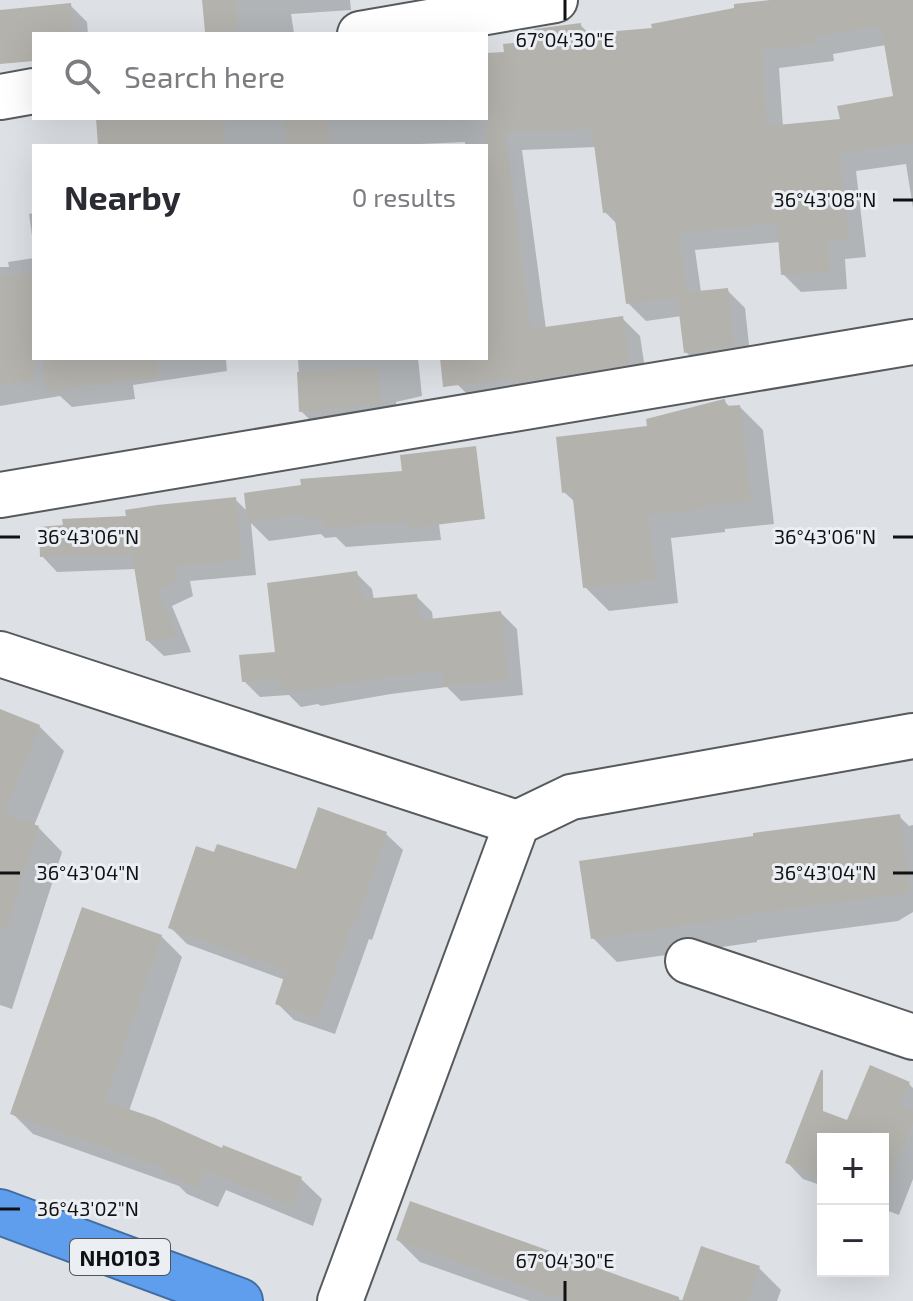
<!DOCTYPE html>
<meta charset="utf-8">
<style>
body{margin:0;font-family:"Exo 2",sans-serif;background:#f7f7f7;color:#2b2b33}
.controls{position:absolute;right:24px;bottom:24px;display:grid;overflow:hidden;border-radius:0px;box-shadow:0 8px 32px #0002}
.controls button{width:72px;height:72px;display:grid;place-items:center;padding:0;border:0;border-bottom:2px solid #e1e1e2;background:#fff;color:#2b2b33;font:40px sans-serif}
.list{margin:0;padding:0;list-style:none}
h2{display:flex;justify-content:space-between;align-items:center;height:104px;margin:0;padding:0 32px;font-size:34px}
h2 small{font-size:26px;font-weight:400;color:#7c7c81}
.icon{flex:none;width:44px;height:44px;fill:none;stroke:currentColor;stroke-width:2;stroke-linecap:round;stroke-linejoin:round}
.map{position:relative;flex:none;width:913px;height:1301px;overflow:hidden}
.search{position:absolute;background:#fff;box-shadow:0 8px 32px #0002;left:32px;top:32px;width:456px;height:88px;display:flex;align-items:center;gap:20px;box-sizing:border-box;padding:0 28px;border-radius:0px;color:#7c7c81;font-size:30px}
.panel{position:absolute;background:#fff;box-shadow:0 8px 32px #0002;left:32px;top:144px;width:456px;height:216px;border-radius:0px}
.map>svg:first-child{display:block}
</style>
<div class="map">
<svg width="913" height="1301" viewBox="0 0 913 1301">
<rect width="100%" height="100%" fill="#dde1e5"/>
<g fill="#0003" fill-rule="evenodd">
<polygon points="204,0 350,0 351,10 291,14 294,33 209,34 207,31"/>
<path d="M 788,0 L 913,0 L 913,208 L 906,164 L 856,171 L 866,257 L 845,259 L 847,289 L 801,292 L 783,274 L 780,242 L 695,250 L 701,292 L 727,290 L 745,308 L 751,363 L 704,370 L 686,352 L 682,316 L 646,321 L 628,303 L 617,224 L 605,212 L 596,147 L 522,150 L 546,329 L 622,318 L 640,336 L 647,382 L 476,403 L 458,385 L 456,358 L 486,358 L 486,146 L 465,146 L 465,142 L 420,144 L 420,146 L 100,146 L 98,118 L 486,118 L 486,55 L 506,54 L 580,25 L 591,35 L 654,30 ZM 886,45 L 895,97 L 842,120 L 783,127 L 779,68 L 834,61 L 833,54 Z"/>
<polygon points="70,5 87,22 88,34 34,34 34,56 31,9"/>
<polygon points="34,213 34,250 29,214"/>
<polygon points="34,258 34,358 250,358 226,360 227,371 133,385 135,399 72,407 60,396 0,406 0,267 9,267 8,262"/>
<polygon points="298,358 418,358 422,396 396,402 398,421 319,429 301,411"/>
<polygon points="724,401 731,408 740,407 763,430 774,524 725,529 725,532 671,538 678,603 609,611 585,587 576,503 564,492 649,428"/>
<polygon points="435,492 441,540 346,547 336,537 325,538 321,534 269,541 251,523 256,575 190,581 193,596 172,606 191,652 164,656 148,641 136,569 57,572 42,556 128,518 235,499 248,512"/>
<polygon points="356,573 372,589 374,600 416,596 432,612 433,620 501,613 517,629 523,695 461,701 447,687 391,694 321,706 318,704 301,707 289,695 260,697 244,681 277,654"/>
<polygon points="0,711 39,726 64,751 34,826 38,827 62,852 12,1009 0,1005"/>
<polygon points="899,816 909,826 913,825 913,912 898,921 757,940 757,942 617,962 593,938"/>
<polygon points="386,834 403,850 372,940 369,939 335,1034 294,1020 277,1003 285,980 187,944 170,927"/>
<polygon points="161,936 182,957 129,1111 223,1151 301,1179 322,1199 313,1226 226,1190 218,1207 187,1194 179,1186 33,1134 12,1113"/>
<polygon points="908,1083 913,1088 913,1179 899,1215 883,1209 883,1139 823,1139 823,1186 803,1179 787,1162 808,1107 848,1123"/>
<polygon points="412,1204 684,1301 759,1268 781,1290 777,1301 530,1301 420,1262 398,1240"/>
</g>
<g fill="#b4b2ad" fill-rule="evenodd">
<polygon points="202,0 236,0 238,30 205,32"/>
<path d="M 770,0 L 913,0 L 913,142 L 839,154 L 849,239 L 828,242 L 830,272 L 781,275 L 777,223 L 678,233 L 687,292 L 728,288 L 734,345 L 684,353 L 677,297 L 626,304 L 614,212 L 603,213 L 592,129 L 505,132 L 531,329 L 623,316 L 630,364 L 515,383 L 514,378 L 443,387 L 440,358 L 486,358 L 486,53 L 504,52 L 503,44 L 535,41 L 534,29 L 581,23 L 582,34 L 652,28 L 651,24 L 734,8 L 734,4 ZM 881,26 L 893,96 L 837,106 L 840,119 L 767,126 L 762,51 L 817,43 L 816,36 Z"/>
<polygon points="71,3 74,34 34,34 34,61 0,64 0,10"/>
<polygon points="96,118 223,118 226,146 98,146"/>
<polygon points="284,118 326,118 330,146 287,146"/>
<polygon points="34,272 34,380 0,385 0,276"/>
<polygon points="42,358 157,358 158,377 46,391"/>
<polygon points="377,368 381,404 299,412 297,372"/>
<polygon points="724,399 725,399 726,406 740,405 751,501 702,506 702,509 648,515 656,580 583,588 572,491 562,493 556,437 647,426 646,419"/>
<polygon points="476,446 485,519 409,528 408,522 324,528 322,517 303,519 302,514 247,522 244,493 301,485 300,479 402,471 400,455"/>
<polygon points="236,497 242,560 176,566 178,580 157,590 177,637 146,641 132,554 40,557 39,527 63,525 62,519 126,516 125,510 157,505"/>
<polygon points="357,571 363,599 417,594 420,620 501,611 508,680 443,686 442,670 374,679 303,691 303,689 283,692 281,679 242,682 239,655 275,652 267,583"/>
<polygon points="0,709 40,725 4,814 39,826 6,929 0,928"/>
<polygon points="318,807 387,832 355,925 352,924 318,1019 275,1004 286,971 168,928 196,846 214,852 217,844 296,869"/>
<polygon points="900,814 910,893 734,916 734,918 591,939 579,861 753,836 753,833"/>
<polygon points="82,907 162,935 105,1101 155,1118 222,1148 223,1145 302,1177 292,1206 205,1170 197,1188 164,1174 166,1169 10,1114"/>
<polygon points="870,1065 910,1082 899,1106 913,1111 913,1121 885,1193 883,1192 883,1139 823,1139 823,1177 785,1163 821,1070 823,1070 823,1111 847,1120"/>
<polygon points="410,1201 679,1297 679,1301 566,1301 396,1240"/>
<polygon points="701,1246 760,1266 748,1301 682,1301"/>
</g>
<g fill="none" stroke-linecap="round" stroke-linejoin="round">
<defs>
<g id="street">
<polyline points="360,34 555,0"/>
<polyline points="0,97 34,91"/>
<polyline points="0,495 913,342"/>
<polyline points="0,654 517,823"/>
<polyline points="688,961 913,1037"/>
<polyline points="340,1301 517,823 571,797 913,736"/>
</g>
<polyline id="highway" points="0,1212 240,1301"/>
</defs>
<use href="#street" stroke="#575a5d" stroke-width="48"/>
<use href="#highway" stroke="#436da0" stroke-width="48"/>
<use href="#street" stroke="#fff" stroke-width="44"/>
<use href="#highway" stroke="#5f9eec" stroke-width="44"/>
</g>
<path fill="none" stroke="#101113" stroke-width="3" d="M 565,0 L 565,20M 893,200 L 913,200M 0,537 L 20,537M 893,537 L 913,537M 0,873 L 20,873M 893,873 L 913,873M 0,1209 L 20,1209M 565,1281 L 565,1301"/>
<g text-anchor="middle" dominant-baseline="central" stroke-width="6" stroke-linejoin="round" paint-order="stroke">
<rect fill="#ebeef3" stroke="#525356" stroke-width="2" x="70" y="1239" width="100" height="36" rx="6"/>
<g font-size="22" font-weight="bold" fill="#101113">
<text x="120" y="1257">NH0103</text>
</g>
</g>
<g font-size="20" text-anchor="middle" fill="#101113" stroke="#ebeef3" stroke-width="6" stroke-linejoin="round" paint-order="stroke">
<text x="565" y="47">67°04'30"E</text>
<text x="825" y="207">36°43'08"N</text>
<text x="88" y="544">36°43'06"N</text>
<text x="825" y="544">36°43'06"N</text>
<text x="88" y="880">36°43'04"N</text>
<text x="825" y="880">36°43'04"N</text>
<text x="88" y="1216">36°43'02"N</text>
<text x="565" y="1268">67°04'30"E</text>
</g>
</svg>
<div class="controls">
<button>+</button>
<button>−</button>
</div>
<div class="search"><svg class="icon" aria-label="search" viewBox="0 0 24 24"><circle cx="10" cy="10" r="6"/><path d="M15 15l6 6"/></svg>Search here</div>
<section class="panel">
<h2>Nearby<small>0 results</small></h2>
<ul class="list">
</ul>
</section>
</div>
